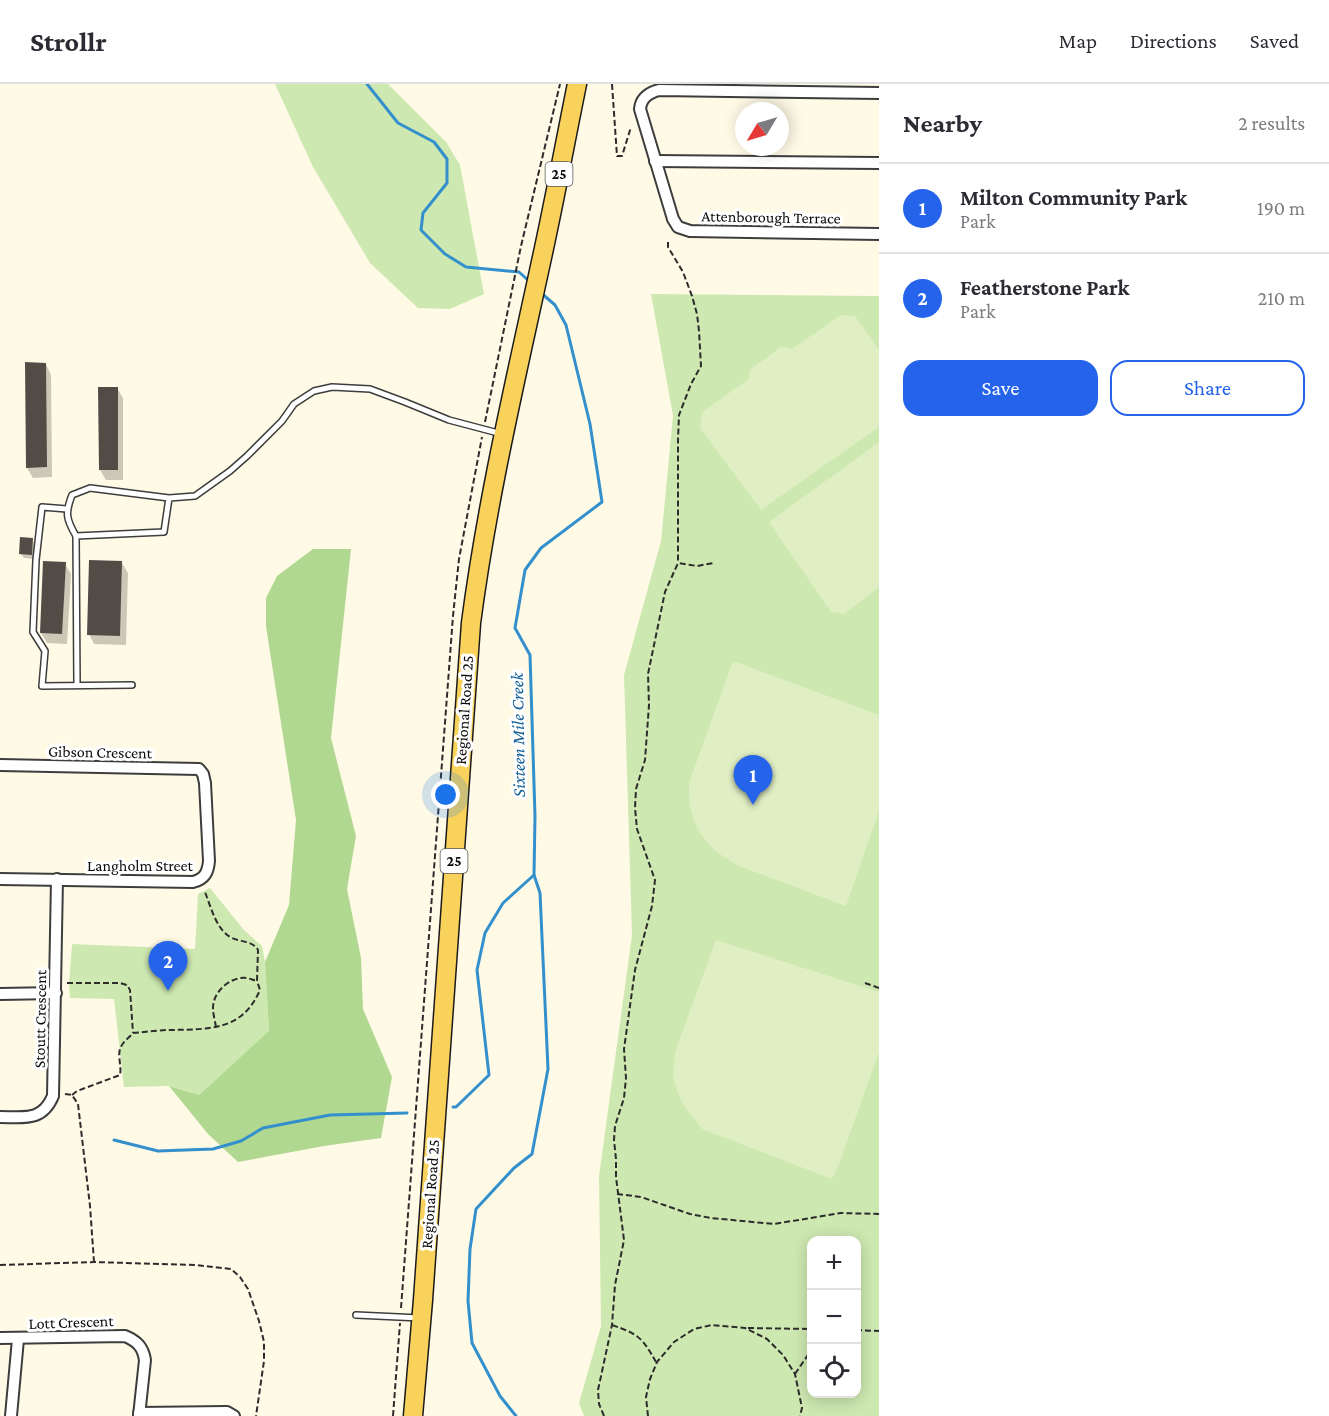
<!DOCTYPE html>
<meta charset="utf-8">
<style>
body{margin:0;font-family:"Crimson Pro",serif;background:#f2f2f3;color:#2b2b33}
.controls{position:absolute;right:18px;bottom:18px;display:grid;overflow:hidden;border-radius:12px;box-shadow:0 3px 15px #0003}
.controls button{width:54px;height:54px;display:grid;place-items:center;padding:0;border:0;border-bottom:2px solid #e1e1e2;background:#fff;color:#2b2b33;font:30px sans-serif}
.compass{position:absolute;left:735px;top:18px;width:54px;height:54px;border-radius:50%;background:#fff;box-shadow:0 3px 15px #0003;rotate:232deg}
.you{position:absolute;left:446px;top:711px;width:21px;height:21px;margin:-15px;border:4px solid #fff;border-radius:50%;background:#1a73e8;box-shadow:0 0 0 9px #1a73e833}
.badge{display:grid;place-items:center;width:39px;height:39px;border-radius:50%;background:#2563eb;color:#fff;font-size:20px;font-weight:700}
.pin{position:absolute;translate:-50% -50px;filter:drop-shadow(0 2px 3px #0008)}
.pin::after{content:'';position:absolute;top:32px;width:21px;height:18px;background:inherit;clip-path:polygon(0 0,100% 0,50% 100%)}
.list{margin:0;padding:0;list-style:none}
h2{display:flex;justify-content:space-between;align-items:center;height:78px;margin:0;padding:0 24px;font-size:26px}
h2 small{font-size:20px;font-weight:400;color:#7c7c81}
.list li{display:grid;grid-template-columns:39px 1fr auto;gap:18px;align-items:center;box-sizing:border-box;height:90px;padding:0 24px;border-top:2px solid #e1e1e2}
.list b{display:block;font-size:22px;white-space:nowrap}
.list p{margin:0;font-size:20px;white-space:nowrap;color:#7c7c81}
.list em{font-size:20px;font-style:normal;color:#7c7c81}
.actions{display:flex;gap:12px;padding:18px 24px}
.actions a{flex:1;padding:14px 0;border:2px solid #2563eb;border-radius:18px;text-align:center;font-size:21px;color:#2563eb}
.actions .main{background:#2563eb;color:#fff}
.icon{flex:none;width:33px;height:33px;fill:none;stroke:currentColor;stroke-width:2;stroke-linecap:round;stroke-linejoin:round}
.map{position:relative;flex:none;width:879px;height:1332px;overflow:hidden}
header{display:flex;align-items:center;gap:36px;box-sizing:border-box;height:84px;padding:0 30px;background:#fff;border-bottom:2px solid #e1e1e2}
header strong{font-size:28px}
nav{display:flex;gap:33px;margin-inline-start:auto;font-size:21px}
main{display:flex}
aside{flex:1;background:#fff}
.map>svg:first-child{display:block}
</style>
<header>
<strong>Strollr</strong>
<nav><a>Map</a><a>Directions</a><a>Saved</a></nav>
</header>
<main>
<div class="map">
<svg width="879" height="1332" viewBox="0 0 879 1332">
<rect width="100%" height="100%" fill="#fffae6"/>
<g fill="#cee8b1" fill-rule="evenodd">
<polygon points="275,0 388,0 446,58 460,81 484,210 450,225 418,224 370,179 313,83"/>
<path d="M 651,210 L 879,212 L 879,1332 L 584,1332 L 579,1319 L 601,1242 L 599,1092 L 632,851 L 624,591 L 661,457 L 673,332 ZM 812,1156 L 856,1156 L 856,1310 L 812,1310 Z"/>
<polygon points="210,804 244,846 262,862 265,878 269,948 199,1011 169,1002 124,1003 114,915 70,914 69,900 72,860 195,865 198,810"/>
</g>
<polygon fill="#b1d891" points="313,465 351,465 331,654 356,752 347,805 361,874 363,925 392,993 381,1054 324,1062 238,1078 208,1050 169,1002 199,1011 269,947 265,878 289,821 296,736 266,542 266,514 277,492"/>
<g fill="#e0efc3">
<polygon points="841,231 855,232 879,266 879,343 761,426 700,344 702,328 749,295 750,286 781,263 792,265"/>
<polygon points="879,358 879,503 844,530 831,528 769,438"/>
<path d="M 733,577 L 879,631 L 879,727 L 846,822 L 737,781 C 703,763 687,738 689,699 Z"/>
<polygon points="716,856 879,908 879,968 839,1080 832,1095 702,1045 683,1020 677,1007 673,992 675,968"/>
</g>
<g fill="#0003">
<polygon points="46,280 51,291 52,393 33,394 27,384"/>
<polygon points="117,304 123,314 123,396 106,396 100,386 99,305"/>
<polygon points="32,455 35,460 34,475 24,474 21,470"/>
<polygon points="122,479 128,489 126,561 94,560 89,550"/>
<polygon points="65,480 71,490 67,560 47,559 41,549"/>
</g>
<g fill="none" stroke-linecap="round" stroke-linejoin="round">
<g stroke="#3390cc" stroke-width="3">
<polyline points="367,0 398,39 434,58 447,75 447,99 423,129 421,146 445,170 466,183 519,188 529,197"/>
<polyline points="453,1023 456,1023 489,991 477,886 485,849 503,819 534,791"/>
<polyline points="114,1056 158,1067 213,1065 241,1057 263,1044 330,1031 407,1029"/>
<polyline points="516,1332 500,1312 472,1259 468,1217 470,1165 476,1125 514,1084 532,1070 548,985 540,809 534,791 535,732 530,571 515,544 525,486 541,464 602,418 590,340 566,241 555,221 540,208"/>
</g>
</g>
<g fill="#524b46">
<polygon points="25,278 46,279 47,383 26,384"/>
<polygon points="98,303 118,303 118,386 99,386"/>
<polygon points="20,453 33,454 32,471 19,470"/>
<polygon points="89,476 122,477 120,552 87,551"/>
<polygon points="43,477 66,478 62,550 40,549"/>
</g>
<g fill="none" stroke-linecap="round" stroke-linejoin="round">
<defs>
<g id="service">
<path d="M 169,414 L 164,448 L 76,452 C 66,435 65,429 72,411 L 90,404 L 169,414 L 195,412 L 230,387 L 247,372 L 282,337 L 294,320 L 314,307 L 332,303 L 370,305 L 405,318 L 449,336 L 502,350"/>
<polyline points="67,425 42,423 36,476 33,548 45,567 42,602 132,601"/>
<polyline points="76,452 77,601"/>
<polyline points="356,1231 420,1234"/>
</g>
<g id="minor">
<path d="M 879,9 L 659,6 C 648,9 641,14 640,25 L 673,135 L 678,143 L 690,147 L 879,150"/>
<polyline points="655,77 879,79"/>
<path d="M 0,681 L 199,685 L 203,690 L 205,699 L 209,777 C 208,788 205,795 193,798 L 0,795"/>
<polyline points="0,910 56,909"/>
<path d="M 0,1033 C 24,1033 42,1038 53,1012 L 57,795"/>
<path d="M 0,1254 L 125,1252 C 137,1257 143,1263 145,1276 L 139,1332"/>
<polyline points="139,1329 227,1328 234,1332"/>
<polyline points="11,1332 18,1255"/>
</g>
<path id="primary" d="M 413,1332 L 423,1216 L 471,539 C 487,417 515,298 541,178 C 554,119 565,59 577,0"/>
</defs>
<use href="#service" stroke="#3d3d3d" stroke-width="8"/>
<use href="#minor" stroke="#3d3d3d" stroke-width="14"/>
<use href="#primary" stroke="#1b1b1b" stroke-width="21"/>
<g stroke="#2c2c2c" stroke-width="2" stroke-dasharray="6 3" stroke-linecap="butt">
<polyline points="612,0 617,72 622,72 631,43"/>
<polyline points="668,158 668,163 683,188 692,212 697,230 699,247 701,282 691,300 679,331 678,356 678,479"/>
<polyline points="485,338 521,162 560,0"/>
<polyline points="67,899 120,899 127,901 130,906 133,949"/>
<polyline points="865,899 879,904"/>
<path d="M 216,943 C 215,937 213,930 213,924 C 213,907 231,892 247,894 C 248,894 256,897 257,897"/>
<polyline points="65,1010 72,1011 78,1020 90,1122 94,1178"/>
<path d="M 72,1011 L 77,1007 L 120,991 C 122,981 116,969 122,961 C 125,956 130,953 133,949 C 146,948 159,946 171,946 C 210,945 242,947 260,906 L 257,897 L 258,866 C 253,857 241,858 232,854 C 216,846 211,823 205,808"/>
<polyline points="617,1110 641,1113 690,1130 711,1134 774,1140 841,1129 879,1130"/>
<polyline points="0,1181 94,1178 195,1181 231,1185 240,1193 248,1205 259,1237 264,1258 264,1277 256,1332"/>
<polyline points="401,1224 453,532 459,475 482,353"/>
<path d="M 612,1241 C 638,1250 642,1253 656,1278"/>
<polyline points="748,1244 812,1245"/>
<polyline points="856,1246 879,1247"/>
<polyline points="795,1290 812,1265"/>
<polyline points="393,1332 400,1239"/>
<polyline points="604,1332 599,1320 598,1306 612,1241 615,1201 624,1156 616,1093 616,1075 614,1056 615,1042 624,1014 626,994 624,965 635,886 652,822 655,796 637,745 635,724 636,705 645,676 649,621 648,590 665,508 678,479 697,482 714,479"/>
<polyline points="648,1332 646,1313 650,1295 657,1278 674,1258 694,1245 712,1241 745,1244 767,1255 783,1271 795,1290 802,1324 800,1332"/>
</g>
<use href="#service" stroke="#fff" stroke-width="5"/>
<use href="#minor" stroke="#fff" stroke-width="10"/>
<use href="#primary" stroke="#f9d25c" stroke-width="18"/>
</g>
<g text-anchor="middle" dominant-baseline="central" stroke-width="6" stroke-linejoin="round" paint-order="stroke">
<g fill="#fff" stroke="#545454" stroke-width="1.5">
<rect x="545.5" y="78" width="27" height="24" rx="4.5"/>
<rect x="440.5" y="765" width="27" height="24" rx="4.5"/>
</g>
<g font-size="15" font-weight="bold" fill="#0a0a0a">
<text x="559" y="90">25</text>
<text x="454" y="777">25</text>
</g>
<g font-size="16" fill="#0a0a0a" stroke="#fff">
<text transform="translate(771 133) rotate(1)">Attenborough Terrace</text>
<text transform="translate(464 626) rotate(-86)">Regional Road 25</text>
<text transform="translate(100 668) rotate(1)">Gibson Crescent</text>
<text x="140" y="781">Langholm Street</text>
<text transform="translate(40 935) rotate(-89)">Stoutt Crescent</text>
<text transform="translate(430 1110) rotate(-86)">Regional Road 25</text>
<text transform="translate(71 1238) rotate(-2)">Lott Crescent</text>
</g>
<g font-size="18" font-style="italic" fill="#156099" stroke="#fff">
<text transform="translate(518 651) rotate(-91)">Sixteen Mile Creek</text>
</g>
</g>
</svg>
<div class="controls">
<button>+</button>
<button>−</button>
<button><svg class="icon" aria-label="locate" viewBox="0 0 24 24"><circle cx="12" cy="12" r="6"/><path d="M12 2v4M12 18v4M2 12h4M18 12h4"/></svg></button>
</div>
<svg class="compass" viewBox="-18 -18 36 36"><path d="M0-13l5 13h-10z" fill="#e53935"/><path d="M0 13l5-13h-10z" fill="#7c7c81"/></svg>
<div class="you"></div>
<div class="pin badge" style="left:753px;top:721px">1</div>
<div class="pin badge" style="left:168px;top:907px">2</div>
</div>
<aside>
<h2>Nearby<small>2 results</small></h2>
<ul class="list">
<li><span class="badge">1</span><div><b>Milton Community Park</b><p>Park</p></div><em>190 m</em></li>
<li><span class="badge">2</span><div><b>Featherstone Park</b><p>Park</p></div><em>210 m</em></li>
</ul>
<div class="actions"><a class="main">Save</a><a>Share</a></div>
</aside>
</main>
